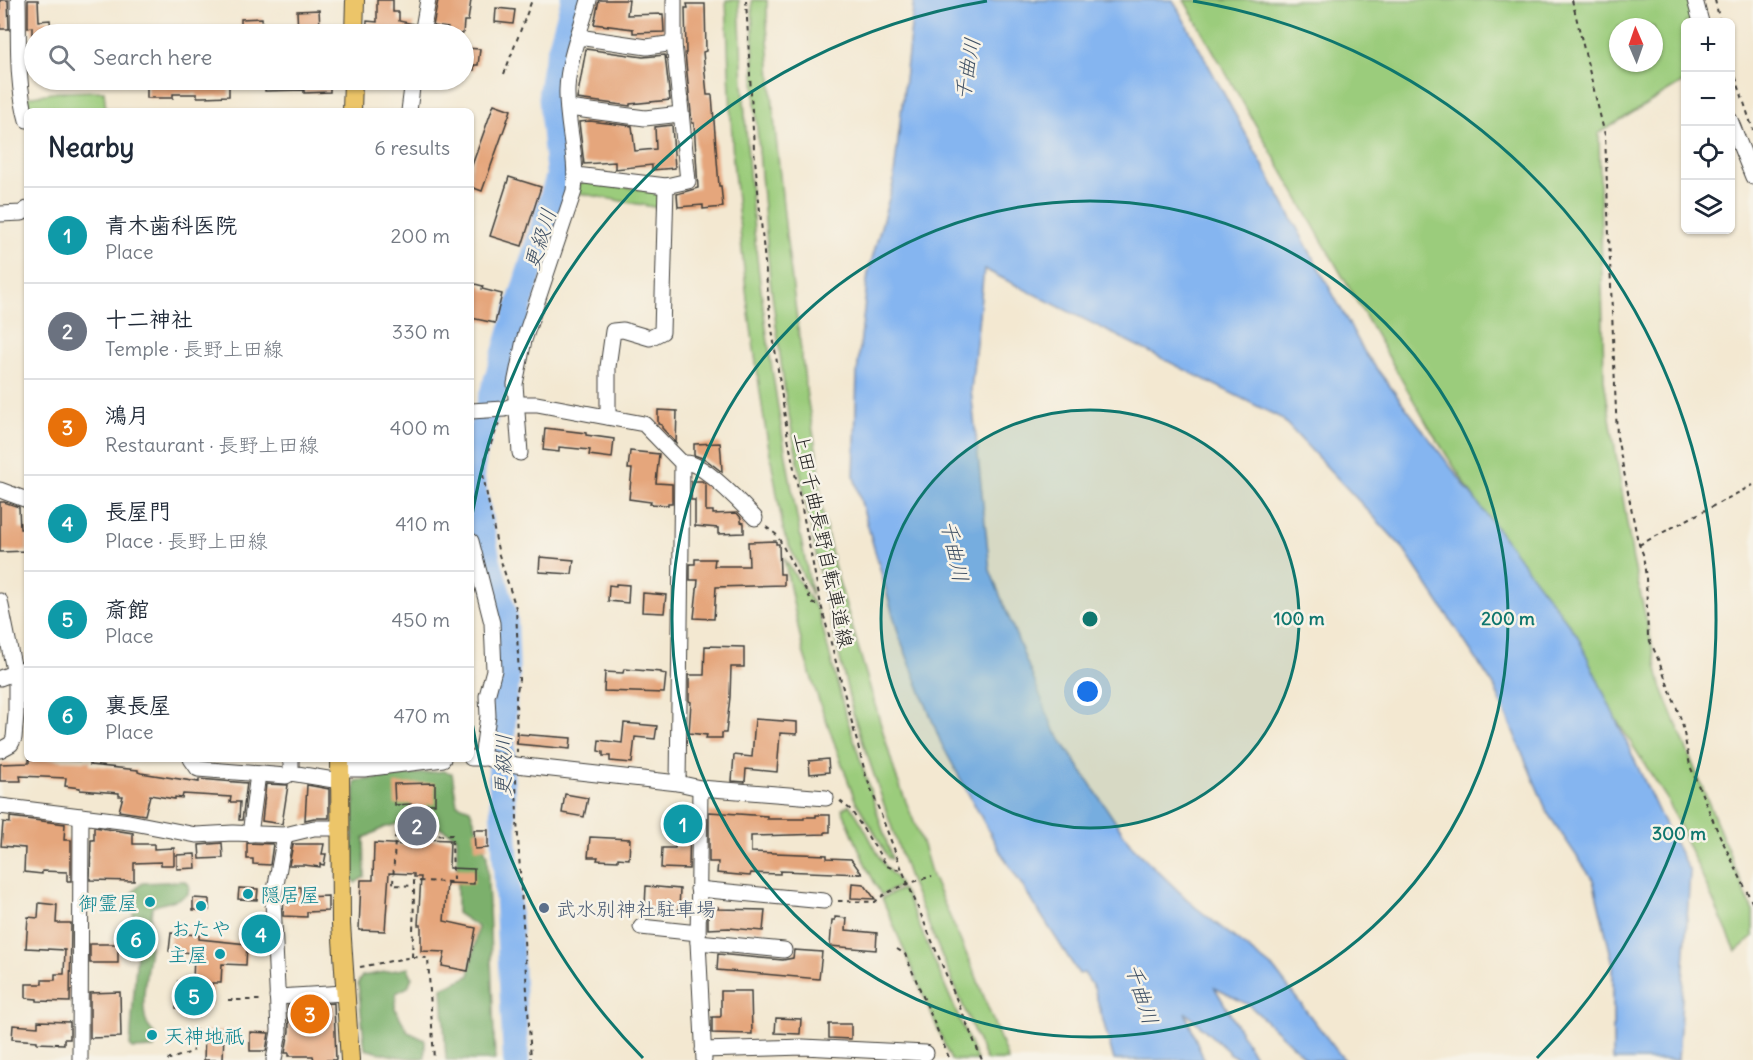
<!DOCTYPE html>
<meta charset="utf-8">
<style>
body{margin:0;font-family:Delius,"Klee One",sans-serif;background:#f6f6f7;color:#1f2937}
.controls{position:absolute;right:18px;top:18px;display:grid;overflow:hidden;border-radius:9px;box-shadow:0 2px 4px #0004}
.controls button{width:54px;height:54px;display:grid;place-items:center;padding:0;border:0;border-bottom:2px solid #e0e1e3;background:#fff;color:#1f2937;font:30px sans-serif}
.compass{position:absolute;left:1609px;top:18px;width:54px;height:54px;border-radius:50%;background:#fff;box-shadow:0 2px 4px #0004;rotate:358deg}
.you{position:absolute;left:1088px;top:692px;width:21px;height:21px;margin:-15px;border:4px solid #fff;border-radius:50%;background:#1a73e8;box-shadow:0 0 0 9px #1a73e833}
.badge{display:grid;place-items:center;width:39px;height:39px;border-radius:50%;background:#db2777;color:#fff;font-size:20px;font-weight:700}
.pin{position:absolute;translate:-50% -50%;border:3px solid #fff;box-shadow:0 2px 6px #0006}
.list{margin:0;padding:0;list-style:none}
h2{display:flex;justify-content:space-between;align-items:center;height:78px;margin:0;padding:0 24px;font-size:26px}
h2 small{font-size:20px;font-weight:400;color:#747a83}
.list li{display:grid;grid-template-columns:39px 1fr auto;gap:18px;align-items:center;box-sizing:border-box;height:96px;padding:0 24px;border-top:2px solid #e0e1e3}
.list b{display:block;font-size:22px;white-space:nowrap}
.list p{margin:0;font-size:20px;white-space:nowrap;color:#747a83}
.list em{font-size:20px;font-style:normal;color:#747a83}
.icon{flex:none;width:33px;height:33px;fill:none;stroke:currentColor;stroke-width:2;stroke-linecap:round;stroke-linejoin:round}
.map{position:relative;flex:none;width:1753px;height:1060px;overflow:hidden}
.search{position:absolute;background:#fff;box-shadow:0 2px 4px #0004;left:24px;top:24px;width:450px;height:66px;display:flex;align-items:center;gap:15px;box-sizing:border-box;padding:0 21px;border-radius:33px;color:#747a83;font-size:22px}
.panel{position:absolute;background:#fff;box-shadow:0 2px 4px #0004;left:24px;top:108px;width:450px;height:654px;border-radius:9px}
.map>svg:first-child{display:block}
</style>
<div class="map">
<svg width="1753" height="1060" viewBox="0 0 1753 1060">
<rect width="100%" height="100%" fill="#f7f3e8"/>
<filter id="ink" filterUnits="userSpaceOnUse"><feTurbulence type="fractalNoise" baseFrequency=".0167" numOctaves="2"/><feDisplacementMap in="SourceGraphic" scale="12" xChannelSelector="R" yChannelSelector="G"/><feConvolveMatrix kernelMatrix="1 2 1 2 8 2 1 2 1" color-interpolation-filters="sRGB"/></filter>
<filter id="wash" filterUnits="userSpaceOnUse"><feTurbulence type="fractalNoise" baseFrequency=".008" numOctaves="4" result="noise"/><feDisplacementMap in="SourceGraphic" scale="24" xChannelSelector="R" yChannelSelector="G"/><feGaussianBlur stdDeviation="1.35" result="paint"/><feColorMatrix in="noise" values="0 0 0 0 0 0 0 0 0 0 0 0 0 0 0 0 0 1.4 0 .05"/><feComposite in="paint" operator="in"/></filter>
<g filter="url(#wash)">
<rect width="100%" height="100%" fill="#f3e8d1"/>
<g fill="#9bcc7c" stroke="#5c744c" stroke-width="1.5" fill-rule="evenodd">
<path d="M 726,0 L 739,0 C 742,77 747,154 754,231 C 767,353 788,475 812,595 L 784,534 L 764,420 L 747,299 L 733,161 Z"/>
<polygon points="752,0 767,0 767,26 774,118 786,234 807,397 819,466 821,506 834,565 896,776 923,845 932,876 976,976 1008,1060 986,1060 910,881 853,713 820,575 786,400 770,279 755,104"/>
<path d="M 1184,0 L 1689,0 L 1694,22 L 1686,22 L 1685,81 L 1599,133 L 1604,380 L 1633,560 L 1661,686 L 1753,912 L 1753,937 L 1736,951 L 1667,799 L 1430,429 ZM 1618,27 L 1654,27 L 1654,63 L 1618,63 Z"/>
<polygon points="104,91 106,111 29,111 27,97 58,92"/>
<polygon points="584,181 660,192 659,208 578,193 580,184"/>
<polygon points="784,558 818,611 844,709 892,859 888,858 875,833 855,800 818,698 803,651"/>
<path d="M 849,805 C 865,823 872,847 886,867 C 892,876 895,873 900,886 L 881,895 L 867,868 L 842,809 Z"/>
<polygon points="902,889 906,895 977,1060 951,1060 882,898"/>
</g>
<g fill="#7cb06c" stroke="#4c6644" stroke-width="1.5">
<polygon points="443,771 452,773 457,804 470,809 487,856 495,1060 446,1060 442,988 469,976 478,927 457,913 457,837 422,817 383,828 364,838 365,876 355,883 352,878 355,781"/>
<path d="M 185,881 L 189,885 L 188,894 C 177,902 164,902 152,907 L 150,929 L 146,929 L 134,922 L 132,893 L 142,883 Z"/>
<path d="M 146,942 L 150,946 C 148,968 139,1003 147,1024 C 149,1028 153,1032 156,1036 L 154,1048 L 133,1049 L 130,1046 L 137,950 L 141,943 Z"/>
<path d="M 408,968 L 412,977 L 408,987 L 396,993 L 395,1008 L 408,1032 L 425,1040 L 425,1058 C 407,1060 383,1054 365,1049 L 358,983 L 362,976 Z"/>
</g>
<polygon fill="#85b5f0" stroke="#506886" stroke-width="1.5" points="914,0 1173,0 1365,353 1577,635 1660,815 1690,872 1678,1060 1613,1060 1613,964 1593,880 1548,814 1494,686 1402,547 1281,418 984,269 971,390 990,570 1053,728 1131,845 1194,906 1274,969 1344,1060 1308,1060 1249,1005 1215,988 1257,1060 1242,1060 1231,1054 1185,1012 1204,1060 1114,1060 1094,988 1084,973 1079,974 998,848 941,743 899,636 854,477 857,374 868,273 893,184"/>
<g fill="none" stroke-linecap="round" stroke-linejoin="round">
<g stroke="#85b5f0" stroke-width="26">
<polyline points="471,474 474,454 559,176 551,94 555,68 574,0"/>
<polyline points="471,475 487,557 505,618 507,677 504,698 501,771 516,1060"/>
</g>
</g>
<g id="blocks">
<g fill="#e5a67b">
<polygon points="0,0 8,0 9,29 0,29"/>
<polygon points="28,0 38,0 39,21 50,20 51,34 32,34 32,27 28,28"/>
<polygon points="377,0 393,0 393,12 399,12 399,21 414,24 412,34 398,31 398,34 366,34 367,21 377,22"/>
<polygon points="438,0 471,0 468,21 464,21 463,34 448,34 448,28 433,26"/>
<polygon points="599,0 629,0 627,15 663,14 664,32 633,33 633,29 594,24"/>
<polygon points="687,4 705,4 706,51 703,52 707,95 712,95 719,186 721,186 723,207 703,209 703,205 678,207 677,194 698,188 694,123 692,123 685,53 686,53 685,8 688,8"/>
<polygon points="496,8 515,10 513,24 495,22"/>
<polygon points="319,10 320,27 309,28 309,34 298,34 297,11"/>
<polygon points="262,18 263,29 241,30 241,19"/>
<polygon points="464,48 480,49 478,65 474,65 474,70 464,69"/>
<polygon points="586,49 643,57 665,55 670,100 630,104 630,106 577,99"/>
<polygon points="147,80 229,80 229,96 203,97 197,97 197,94 173,94 173,98 147,98"/>
<polygon points="265,80 330,80 330,92 304,93 304,90 265,91"/>
<polygon points="494,104 511,110 482,191 471,187 471,168"/>
<polygon points="590,121 632,126 635,151 656,149 655,127 672,125 675,168 652,170 652,165 615,169 615,162 584,164 579,122"/>
<polygon points="509,177 541,187 522,246 490,236"/>
<polygon points="471,283 483,286 482,289 502,294 495,323 471,318"/>
<polygon points="658,410 677,411 676,443 662,428 662,425 658,424"/>
<polygon points="545,428 586,433 586,435 614,439 612,458 589,455 590,450 559,447 559,452 543,450"/>
<polygon points="720,443 721,453 722,472 705,459 694,455 694,444"/>
<polygon points="630,451 659,454 656,483 672,484 672,503 668,503 668,505 650,504 651,502 629,499 632,469 628,469"/>
<polygon points="692,481 702,481 706,485 706,511 713,511 713,514 737,513 741,518 741,522 744,523 744,533 718,534 718,528 695,526 695,500 691,500"/>
<polygon points="0,502 4,502 19,507 20,529 27,529 27,551 0,552"/>
<polygon points="776,541 776,544 779,544 780,574 784,574 784,585 716,587 714,619 694,618 698,580 690,580 690,564 695,564 695,559 715,559 714,566 749,566 748,542"/>
<polygon points="540,557 574,560 572,574 539,572"/>
<polygon points="616,584 629,585 628,603 608,601 609,585 616,586"/>
<polygon points="643,593 666,595 664,613 642,612"/>
<polygon points="705,646 744,647 744,667 731,667 730,697 726,733 722,733 722,738 706,738 707,735 689,733 691,702 689,701 689,675 704,675"/>
<polygon points="624,669 661,672 661,673 666,674 664,693 604,691 605,672 623,673"/>
<polygon points="755,719 797,722 797,734 780,733 777,772 746,769 745,782 732,781 734,755 752,757"/>
<polygon points="624,723 657,726 655,739 635,737 632,763 610,761 610,756 603,756 603,752 598,751 599,740 622,743"/>
<polygon points="518,734 571,738 570,749 517,744"/>
<polygon points="29,759 90,761 90,765 138,770 138,772 141,773 199,782 199,779 247,783 242,820 239,820 240,802 230,802 231,797 183,794 182,798 175,797 175,799 150,795 145,815 119,811 123,796 119,796 119,793 80,790 80,788 65,786 66,778 20,776 21,781 0,781 0,764 29,763"/>
<polygon points="828,759 829,772 810,774 809,761"/>
<polygon points="435,783 435,804 427,804 424,839 450,840 449,868 474,869 474,884 447,883 444,921 476,928 468,971 442,966 445,952 421,951 421,925 418,925 421,877 414,877 414,874 389,873 385,931 359,930 361,880 373,880 374,843 408,845 411,804 395,805 394,784"/>
<polygon points="266,784 288,785 282,824 262,821"/>
<polygon points="307,785 329,789 329,818 314,818 305,820"/>
<polygon points="565,794 588,798 584,817 562,813"/>
<polygon points="677,810 690,811 689,869 661,868 662,848 675,848"/>
<polygon points="709,812 767,816 767,819 804,819 804,817 816,817 816,815 830,815 830,832 825,832 825,834 751,836 751,852 827,855 827,858 851,859 862,874 780,871 780,874 751,873 750,876 717,873 718,862 709,862"/>
<polygon points="10,817 65,824 64,840 71,840 71,881 67,881 67,872 42,871 42,874 24,872 25,848 1,846 3,822 10,823"/>
<polygon points="94,827 133,833 133,844 154,844 154,849 174,848 174,865 161,865 161,862 134,863 134,881 90,880 91,840 94,840"/>
<polygon points="474,830 488,830 488,848 475,849"/>
<polygon points="590,837 630,839 629,859 618,858 618,861 597,860 598,857 588,857"/>
<polygon points="222,843 223,858 200,859 199,845"/>
<polygon points="247,843 273,844 270,865 253,864 253,859 247,859"/>
<polygon points="293,844 324,844 322,854 326,854 324,865 320,864 320,867 304,865 289,865"/>
<polygon points="195,854 196,868 177,869 177,855"/>
<polygon points="852,883 864,884 875,899 851,898"/>
<polygon points="646,886 680,889 679,910 645,907"/>
<polygon points="289,887 301,887 302,897 328,896 328,911 307,912 307,917 283,916 284,896 289,896"/>
<polygon points="239,888 258,889 257,900 238,899"/>
<polygon points="193,898 209,899 209,910 193,910"/>
<polygon points="39,903 57,905 56,923 71,923 70,1002 37,1001 37,999 26,998 26,984 42,984 42,980 55,980 55,974 64,974 65,950 26,948 28,917 38,918"/>
<polygon points="708,907 718,907 718,909 765,910 763,931 729,928 708,929"/>
<polygon points="835,917 847,918 846,930 877,933 876,950 830,946 832,920 835,920"/>
<polygon points="171,933 199,935 199,939 247,944 246,965 222,964 221,983 212,983 211,1005 201,1004 201,1009 176,1008 178,981 193,982 194,953 169,951"/>
<rect x="90" y="944" width="28" height="19"/>
<polygon points="794,950 822,952 819,979 717,970 718,954 783,960 793,958"/>
<polygon points="721,991 751,991 752,1034 712,1033 712,1017 720,1017 721,1016"/>
<polygon points="120,992 121,1037 90,1038 90,993"/>
<polygon points="334,1003 336,1060 314,1060 313,1056 289,1056 289,1053 285,1053 289,1031 288,1006"/>
<polygon points="776,1018 801,1019 800,1034 775,1033"/>
<polygon points="38,1021 70,1022 70,1039 64,1039 64,1044 37,1043 37,1041 12,1039 13,1025 38,1027"/>
<polygon points="829,1024 851,1024 851,1039 829,1038"/>
<polygon points="205,1031 224,1031 223,1060 204,1060"/>
<polygon points="250,1032 269,1033 266,1051 250,1051"/>
</g>
</g>
</g>
<g filter="url(#ink)">
<use href="#blocks" fill-opacity="0" stroke="#3c3b37" stroke-width="1.5"/>
<g fill="none" stroke-linecap="round" stroke-linejoin="round">
<defs>
<g id="minor">
<path d="M 18,0 C 19,39 16,82 27,120"/>
<polyline points="1695,0 1701,22"/>
<polyline points="422,34 428,0"/>
<polyline points="578,37 647,47 674,43"/>
<polyline points="568,108 645,118 681,114"/>
<polyline points="409,111 413,80"/>
<polyline points="1730,120 1753,177"/>
<polyline points="576,175 666,186 688,181 674,43 674,0"/>
<polyline points="0,214 22,213 27,209"/>
<polyline points="471,411 504,409 517,404 537,404 644,424 682,463 678,783"/>
<polyline points="608,417 608,367 613,331 623,330 650,338 662,332 666,186"/>
<path d="M 520,453 L 515,384 L 524,340 L 574,191 C 578,157 566,124 567,90 C 568,59 581,29 589,0"/>
<path d="M 682,463 C 685,463 689,463 692,464 C 709,470 742,504 755,518"/>
<polyline points="0,490 27,500"/>
<polyline points="471,541 492,623 494,670 487,696 488,716 482,758"/>
<polyline points="0,601 16,680 16,714 14,738 11,744 0,750"/>
<polyline points="0,678 27,668"/>
<polyline points="471,758 486,758 516,765 678,783 700,788 698,942 704,1060"/>
<polyline points="191,759 198,769 286,776 291,773"/>
<polyline points="291,759 291,773 340,781"/>
<polyline points="340,769 364,769 443,759"/>
<polyline points="700,788 826,798"/>
<polyline points="0,806 129,822 196,835 233,833 285,835 314,828 340,828"/>
<polyline points="250,834 258,774"/>
<polyline points="698,889 824,901"/>
<polyline points="641,927 698,933"/>
<polyline points="698,942 784,950"/>
<polyline points="277,997 345,993"/>
<polyline points="703,1050 803,1047 926,1053"/>
<polyline points="80,1060 81,816"/>
<polyline points="274,1060 279,1031 273,901 285,835"/>
</g>
<g id="major">
<polyline points="354,34 355,0"/>
<polyline points="352,111 353,80"/>
<polyline points="340,759 341,924 350,1060"/>
</g>
</defs>
<use href="#minor" stroke="#3c3b37" stroke-width="17"/>
<use href="#major" stroke="#3c3b37" stroke-width="20"/>
<g stroke="#3c3b37" stroke-width="2" stroke-dasharray="4.5 4.5" stroke-linecap="butt">
<polyline points="746,0 754,149 770,315 788,438 821,605 866,776 903,872 982,1060"/>
<polyline points="1572,0 1605,135 1617,437 1638,542 1643,554 1646,578 1648,637 1656,654 1682,722 1690,766 1718,832 1753,904"/>
<polyline points="1715,0 1720,22"/>
<polyline points="1730,60 1753,130"/>
<polyline points="504,74 532,0"/>
<polyline points="499,423 486,456 483,475 499,555 516,608 519,680 516,697 517,752"/>
<polyline points="766,527 777,535 813,604 821,605"/>
<polyline points="1639,545 1753,485"/>
<polyline points="516,779 517,820 531,1060"/>
<polyline points="840,801 851,810 887,866 894,869 902,870"/>
<path d="M 838,901 L 875,902 C 889,888 914,882 932,876"/>
<polyline points="897,949 905,954 950,1060"/>
<path d="M 412,957 C 413,932 414,907 414,881 L 453,882 L 452,835 L 395,837 L 393,885 L 414,886"/>
<polyline points="360,967 412,957 428,958 434,1060"/>
<polyline points="228,1000 264,1000"/>
<polyline points="167,1060 192,1052 194,1047 196,1029"/>
</g>
<use href="#minor" stroke="#fff" stroke-width="15"/>
<use href="#major" stroke="#ecc569" stroke-width="18"/>
</g>
</g>
<circle cx="1090" cy="619" r="209" fill="#0f766e" fill-opacity=".12"/>
<g fill="none" stroke="#0f766e" stroke-width="3">
<circle cx="1090" cy="619" r="209"/>
<circle cx="1090" cy="619" r="418"/>
<path d="M643 1058A627 627 0 0 1 472 722M472 516A627 627 0 0 1 987 1M1193 1A627 627 0 0 1 1537 1058"/>
</g>
<g fill="#0f9aa8" stroke="#f7f3e8" stroke-width="2">
<circle cx="248" cy="894" r="6"/>
<circle cx="150" cy="902" r="6"/>
<circle cx="201" cy="906" r="6"/>
<circle cx="220" cy="954" r="6"/>
<circle cx="152" cy="1035" r="6"/>
</g>
<circle fill="#5c6f8a" stroke="#f7f3e8" stroke-width="2" cx="544" cy="908" r="6"/>
<g text-anchor="middle" dominant-baseline="central" stroke-width="5" stroke-linejoin="round" paint-order="stroke">
<g font-size="20" fill="#1c1c1c" stroke="#f7f3e8">
<text transform="translate(824 540) rotate(78)">上田千曲長野自転車道線</text>
</g>
<g font-size="20" fill="#0d838f" stroke="#f7f3e8" text-anchor="start">
<text x="260" y="894">隠居屋</text>
<text x="138" y="902" text-anchor="end">御霊屋</text>
<text x="201" y="928" text-anchor="middle">おたや</text>
<text x="208" y="954" text-anchor="end">主屋</text>
<text x="164" y="1035">天神地祇</text>
</g>
<g font-size="20" fill="#4e5e75" stroke="#f7f3e8" text-anchor="start">
<text x="556" y="908">武水別神社駐車場</text>
</g>
<g font-size="21" font-style="italic" fill="#415266" stroke="#f7f3e8">
<text transform="translate(967 69) rotate(-80)">千曲川</text>
<text transform="translate(540 239) rotate(-73)">更級川</text>
<text transform="translate(955 551) rotate(78)">千曲川</text>
<text transform="translate(503 765) rotate(-89)">更級川</text>
<text transform="translate(1142 994) rotate(72)">千曲川</text>
</g>
</g>
<circle cx="1090" cy="619" r="9" fill="#0f766e" stroke="#f7f3e8" stroke-width="3"/>
<g font-size="18" text-anchor="middle" font-weight="bold" fill="#0f766e" stroke="#f7f3e8" stroke-width="5" stroke-linejoin="round" paint-order="stroke">
<text x="1299" y="625">100 m</text>
<text x="1508" y="625">200 m</text>
<text x="1679" y="840">300 m</text>
</g>
</svg>
<div class="controls">
<button>+</button>
<button>−</button>
<button><svg class="icon" aria-label="locate" viewBox="0 0 24 24"><circle cx="12" cy="12" r="6"/><path d="M12 2v4M12 18v4M2 12h4M18 12h4"/></svg></button>
<button><svg class="icon" aria-label="layers" viewBox="0 0 24 24"><path d="M12 4l9 5-9 5-9-5zM3 14l9 5 9-5"/></svg></button>
</div>
<svg class="compass" viewBox="-18 -18 36 36"><path d="M0-13l5 13h-10z" fill="#e53935"/><path d="M0 13l5-13h-10z" fill="#747a83"/></svg>
<div class="you"></div>
<div class="pin badge" style="left:683px;top:824px;background:#0f9aa8">1</div>
<div class="pin badge" style="left:417px;top:826px;background:#6b7280">2</div>
<div class="pin badge" style="left:310px;top:1014px;background:#e8710a">3</div>
<div class="pin badge" style="left:261px;top:934px;background:#0f9aa8">4</div>
<div class="pin badge" style="left:194px;top:996px;background:#0f9aa8">5</div>
<div class="pin badge" style="left:136px;top:939px;background:#0f9aa8">6</div>
<div class="search"><svg class="icon" aria-label="search" viewBox="0 0 24 24"><circle cx="10" cy="10" r="6"/><path d="M15 15l6 6"/></svg>Search here</div>
<section class="panel">
<h2>Nearby<small>6 results</small></h2>
<ul class="list">
<li><span class="badge" style="background:#0f9aa8">1</span><div><b>青木歯科医院</b><p>Place</p></div><em>200 m</em></li>
<li><span class="badge" style="background:#6b7280">2</span><div><b>十二神社</b><p>Temple · 長野上田線</p></div><em>330 m</em></li>
<li><span class="badge" style="background:#e8710a">3</span><div><b>鴻月</b><p>Restaurant · 長野上田線</p></div><em>400 m</em></li>
<li><span class="badge" style="background:#0f9aa8">4</span><div><b>長屋門</b><p>Place · 長野上田線</p></div><em>410 m</em></li>
<li><span class="badge" style="background:#0f9aa8">5</span><div><b>斎館</b><p>Place</p></div><em>450 m</em></li>
<li><span class="badge" style="background:#0f9aa8">6</span><div><b>裏長屋</b><p>Place</p></div><em>470 m</em></li>
</ul>
</section>
</div>
